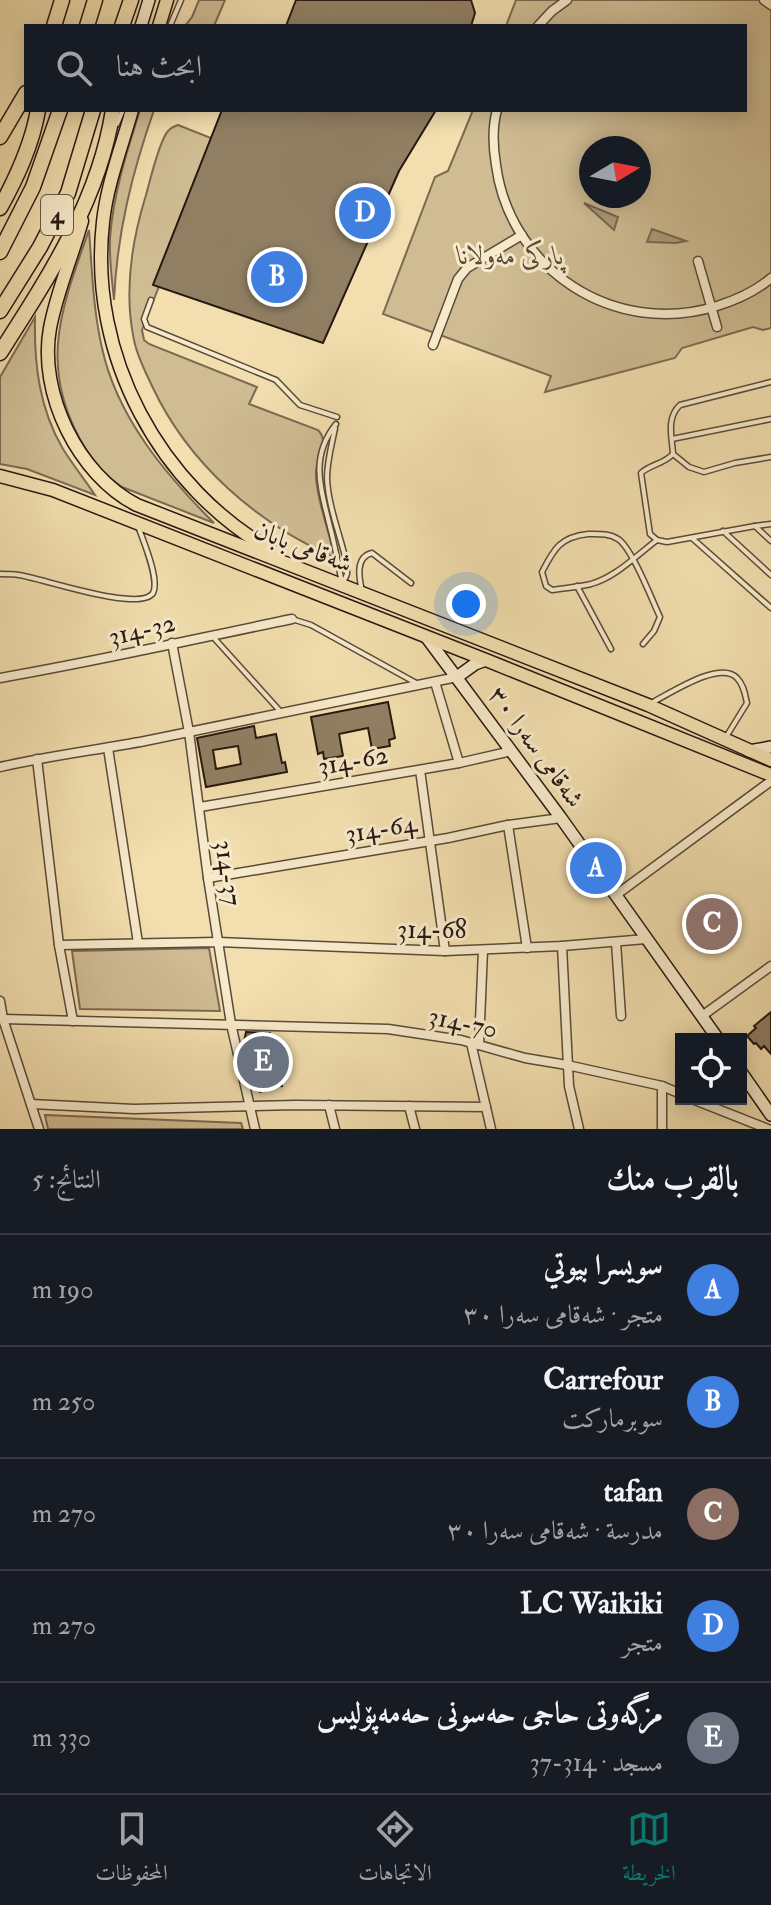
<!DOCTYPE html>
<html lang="ar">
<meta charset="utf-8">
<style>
body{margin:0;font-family:"IM FELL Double Pica",Amiri,serif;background:#20242c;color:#f1f3f6;direction:rtl}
.controls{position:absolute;right:24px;bottom:24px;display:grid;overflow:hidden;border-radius:0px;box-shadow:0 4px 20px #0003}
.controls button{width:72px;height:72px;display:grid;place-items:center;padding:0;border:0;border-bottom:2px solid #363941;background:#171b24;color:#f1f3f6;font:40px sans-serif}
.compass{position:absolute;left:579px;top:136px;width:72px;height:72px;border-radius:50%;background:#171b24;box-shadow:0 4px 20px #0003;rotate:80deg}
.you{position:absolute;left:466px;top:604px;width:28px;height:28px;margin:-20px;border:6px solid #fff;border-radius:50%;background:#1a73e8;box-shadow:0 0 0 12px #1a73e833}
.badge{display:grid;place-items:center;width:52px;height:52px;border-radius:50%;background:#0f766e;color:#fff;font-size:26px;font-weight:700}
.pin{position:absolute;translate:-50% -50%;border:4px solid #fff;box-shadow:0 2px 8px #0006}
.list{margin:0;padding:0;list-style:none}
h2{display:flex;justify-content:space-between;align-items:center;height:104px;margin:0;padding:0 32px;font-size:34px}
h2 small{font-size:26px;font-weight:400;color:#9ea1a6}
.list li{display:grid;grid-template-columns:52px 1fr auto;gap:24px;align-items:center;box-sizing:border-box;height:112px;padding:0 32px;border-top:2px solid #363941}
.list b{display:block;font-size:30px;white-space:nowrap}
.list p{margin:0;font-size:26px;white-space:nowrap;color:#9ea1a6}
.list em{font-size:26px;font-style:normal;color:#9ea1a6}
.icon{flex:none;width:44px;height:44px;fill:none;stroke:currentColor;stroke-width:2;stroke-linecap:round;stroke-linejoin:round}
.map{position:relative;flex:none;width:771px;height:1129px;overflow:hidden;direction:ltr}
.search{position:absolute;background:#171b24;box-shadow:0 4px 20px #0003;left:24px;right:24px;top:24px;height:88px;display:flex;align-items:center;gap:20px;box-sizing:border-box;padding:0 28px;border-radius:0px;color:#9ea1a6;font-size:30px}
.sheet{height:664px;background:#171b24}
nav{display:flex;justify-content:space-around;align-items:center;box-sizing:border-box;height:112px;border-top:2px solid #363941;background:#171b24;font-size:22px;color:#9ea1a6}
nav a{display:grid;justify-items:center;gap:4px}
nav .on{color:#0f766e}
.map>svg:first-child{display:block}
</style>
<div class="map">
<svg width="771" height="1129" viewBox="0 0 771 1129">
<rect width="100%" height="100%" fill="#f2deae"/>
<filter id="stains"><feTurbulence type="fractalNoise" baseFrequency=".0025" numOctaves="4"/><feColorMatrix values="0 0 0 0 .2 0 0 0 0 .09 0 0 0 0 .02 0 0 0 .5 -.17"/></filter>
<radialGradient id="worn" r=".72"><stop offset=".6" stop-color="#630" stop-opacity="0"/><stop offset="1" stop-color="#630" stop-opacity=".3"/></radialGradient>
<g fill="#cfbc93" stroke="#7b6a52" stroke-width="2" fill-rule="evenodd">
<polygon points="199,0 225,0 214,26 185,26 192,17"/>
<path d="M 516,0 L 771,0 L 771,328 L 763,330 L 753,327 L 682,348 L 675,358 L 545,392 L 551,376 L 383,314 L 435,177 L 448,171 L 473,110 L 745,110 L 745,26 L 506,26 ZM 591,148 L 639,148 L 639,196 L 591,196 Z"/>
<path d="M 140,110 L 154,110 C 132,173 117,233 114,300 C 112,280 109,259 110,238 C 113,195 127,151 140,110 Z"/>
<path d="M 178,125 L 216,140 L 142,330 L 144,340 L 149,344 L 257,387 L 249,404 L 318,430 C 330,442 317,457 316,471 C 315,494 330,535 335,558 C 257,523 189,465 152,386 C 145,371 137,356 134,340 C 124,293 132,240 146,195 C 150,181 159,141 168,131 C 171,127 173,127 178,125 Z"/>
<path d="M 89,230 C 92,269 93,309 102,348 C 117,417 165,474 214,523 L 122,487 C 105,476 91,459 81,441 C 38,364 62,307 89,230 Z"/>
<path d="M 35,317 C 34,364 39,408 63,449 C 73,465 85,480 95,495 L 27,469 L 0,464 L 0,377 Z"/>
<polygon points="209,948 220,1011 80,1009 72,951"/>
<polygon points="45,1115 241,1123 243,1129 48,1129"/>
</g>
<g fill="#ad9b79" stroke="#776750" stroke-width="2">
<polygon points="584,203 618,217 614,230"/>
<polygon points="652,229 686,241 676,243 648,242 647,242"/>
</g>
<g fill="#917f63" stroke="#271812" stroke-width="2" fill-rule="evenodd">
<polygon points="296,0 471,0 475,13 471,26 286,26"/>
<polygon points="222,110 436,110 399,171 323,343 153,285"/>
<polygon points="388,702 395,738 389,740 390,746 372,749 368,728 339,734 343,756 324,759 323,752 318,754 311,717"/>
<path d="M 254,726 L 256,738 L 276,734 L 282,763 L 285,762 L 287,772 L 206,787 L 197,738 ZM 238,746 L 241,764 L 216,769 L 213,750 Z"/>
<polygon points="771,1012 771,1054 764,1046 761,1049 756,1043 754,1044 747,1036 756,1028 754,1026"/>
<polygon points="246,1032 270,1033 269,1057 280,1057 282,1086 269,1087 270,1089 260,1092 252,1086 251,1075 250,1075 243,1047"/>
</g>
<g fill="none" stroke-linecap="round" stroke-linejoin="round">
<defs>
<g id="lane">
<polyline points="170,26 181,0"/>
<polyline points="117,124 123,110"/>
<polyline points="151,300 144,319 147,327 276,380 300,405 337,417"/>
<path d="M 771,382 L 680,405 C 666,418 672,437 673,454 C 664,464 651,464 641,473 L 650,534 L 657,540 L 667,542 L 755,526 L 771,524"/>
<path d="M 336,424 C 309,458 321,489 330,527 C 335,545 338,564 342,583"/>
<path d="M 335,428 C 332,444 327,461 327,478 C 328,506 341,537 347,565 L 347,574 L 343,583"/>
<polyline points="672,439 771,419"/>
<polyline points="673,454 689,467 704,472 735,463 771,457"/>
<polyline points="755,526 771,541"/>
<polyline points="723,531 771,575"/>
<polyline points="692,538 771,608"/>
<path d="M 0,574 C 6,574 13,574 19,575 C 41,578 140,613 153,593 C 160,580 143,540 138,526"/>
<polyline points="577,586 611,649"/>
<path d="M 362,591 C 359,578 355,557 372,553 L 411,583"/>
<polyline points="292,619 311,625 418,684"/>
<polyline points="214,638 280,711"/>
<path d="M 643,644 L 654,631 L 660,617 C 652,600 632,548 618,539 C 609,533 598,534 588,534 C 560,537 554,549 542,572 L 546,586 L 552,590 C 565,588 579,587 591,584 C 616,577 637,555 657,540"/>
<path d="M 653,702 C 671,693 720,660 737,678 C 744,685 745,695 747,703 L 726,737"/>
</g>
<g id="street">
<polyline points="764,0 771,5"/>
<polyline points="538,26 552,11 567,0"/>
<path d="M 497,110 C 492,128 493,147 496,165 C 510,270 615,338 717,306 C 736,300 756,291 771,278"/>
<polyline points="698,261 717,327"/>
<polyline points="433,345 458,279 467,268 522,235"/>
<polyline points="172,643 189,732 208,878 231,1024 255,1129"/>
<path d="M 0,678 C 98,661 195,639 292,619"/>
<polyline points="435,682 459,763"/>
<polyline points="108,748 138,943"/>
<polyline points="37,759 59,945 73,1021"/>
<path d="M 0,767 C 48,756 97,750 145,741 C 249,720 353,699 457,677"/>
<polyline points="420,770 445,951"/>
<polyline points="200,807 459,763 512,751"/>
<polyline points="508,825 527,948"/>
<polyline points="208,878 448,838 508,825 561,818"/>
<polyline points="616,895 771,781"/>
<polyline points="616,942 621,1016"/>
<polyline points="59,945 218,942 445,951 562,946 646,939"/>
<polyline points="562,946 569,1086 579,1129"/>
<polyline points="0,1001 3,1019 39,1129"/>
<polyline points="702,1016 771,966"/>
<polyline points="3,1019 388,1029 461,1040 525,1058 567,1065 662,1086 681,1094"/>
<polyline points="471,1043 491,1129"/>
<polyline points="479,1045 483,950"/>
<polyline points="662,1086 662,1129"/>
<polyline points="692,1099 768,1129"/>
<polyline points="31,1104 134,1109 296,1105 486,1107"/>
<polyline points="329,1105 335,1129"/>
<polyline points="409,1106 415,1129"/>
</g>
<g id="secondary">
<polyline points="141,26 149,0"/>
<polyline points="427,638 561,818 718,1039"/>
<polyline points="457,677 475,664 486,660"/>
<polyline points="749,751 771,747"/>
<polyline points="741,1072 771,1115"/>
</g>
<g id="primary">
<polyline points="159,26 167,0"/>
<path d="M 132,110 C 122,146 107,184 103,222 C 88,355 159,488 276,553"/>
<path d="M 82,221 C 72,257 57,291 50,328 C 38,393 78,475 137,505 L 648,705 L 771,760"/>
<polyline points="0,476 53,490 486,660 771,775"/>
</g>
<g id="highway">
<polyline points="54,26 62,0"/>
<polyline points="87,26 95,0"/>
<polyline points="122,26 131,0"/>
<polyline points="0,137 26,93"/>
<path d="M 0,208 C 17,177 32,145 38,110"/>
<polyline points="0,252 33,187 60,110"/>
<polyline points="0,311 40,247 68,193 93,110"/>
<path d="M 0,353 C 48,278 99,201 113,110"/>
</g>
</defs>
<use href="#lane" stroke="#5a4a39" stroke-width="7"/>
<use href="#street" stroke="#5a4a39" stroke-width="11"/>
<use href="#secondary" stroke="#271812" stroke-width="14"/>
<use href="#primary" stroke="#271812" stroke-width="15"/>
<use href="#highway" stroke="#271812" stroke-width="17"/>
<use href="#lane" stroke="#f7eaca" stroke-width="4"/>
<use href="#street" stroke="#f7eaca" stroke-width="8"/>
<use href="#secondary" stroke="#f7eaca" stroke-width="11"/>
<use href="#primary" stroke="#f2deae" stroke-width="12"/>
<use href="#highway" stroke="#f2deae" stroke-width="14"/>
</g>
<g text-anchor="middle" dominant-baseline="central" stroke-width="6" stroke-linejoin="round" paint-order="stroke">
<rect fill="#f7eaca" stroke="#655749" stroke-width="2" x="41" y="195" width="32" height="40" rx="6"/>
<g font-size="24" font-weight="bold" fill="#271812">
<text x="57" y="215">4</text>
</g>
<g font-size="26" font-style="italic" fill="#594939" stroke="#f7eaca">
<text x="511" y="256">پارکی مەولانا</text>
</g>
<g font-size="26" fill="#271812" stroke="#f7eaca">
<text transform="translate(303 547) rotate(21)">شەقامی بابان</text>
<text transform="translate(142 630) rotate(-13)">314-32</text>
<text transform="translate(536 747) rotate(54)">شەقامی سەرا ٣٠</text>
<text transform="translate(353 761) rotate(-10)">314-62</text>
<text transform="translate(381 829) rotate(-9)">314-64</text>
<text transform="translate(228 873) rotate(82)">314-37</text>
<text x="432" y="930">314-68</text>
<text transform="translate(463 1023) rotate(12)">314-70</text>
</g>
</g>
<rect width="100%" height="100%" filter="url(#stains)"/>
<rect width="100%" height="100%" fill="url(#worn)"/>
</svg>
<div class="controls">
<button><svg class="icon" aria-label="locate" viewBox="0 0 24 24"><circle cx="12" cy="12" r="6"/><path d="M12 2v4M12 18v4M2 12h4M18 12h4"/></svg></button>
</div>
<svg class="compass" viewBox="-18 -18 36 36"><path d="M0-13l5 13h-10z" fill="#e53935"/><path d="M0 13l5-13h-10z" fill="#9ea1a6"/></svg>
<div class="you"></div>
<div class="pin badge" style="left:596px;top:868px;background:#3f7fe0">A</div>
<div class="pin badge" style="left:277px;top:277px;background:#3f7fe0">B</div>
<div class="pin badge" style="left:712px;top:924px;background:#8d6e63">C</div>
<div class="pin badge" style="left:365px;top:213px;background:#3f7fe0">D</div>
<div class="pin badge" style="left:263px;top:1062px;background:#6b7280">E</div>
<div class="search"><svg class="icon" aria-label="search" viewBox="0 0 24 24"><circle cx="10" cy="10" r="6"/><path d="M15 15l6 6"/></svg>ابحث هنا</div>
</div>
<section class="sheet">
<h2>بالقرب منك<small>النتائج: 5</small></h2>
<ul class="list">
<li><span class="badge" style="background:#3f7fe0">A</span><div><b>سويسرا بيوتي</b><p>متجر · شەقامی سەرا ٣٠</p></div><em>190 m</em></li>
<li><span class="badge" style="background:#3f7fe0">B</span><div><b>Carrefour</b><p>سوبرماركت</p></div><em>250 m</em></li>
<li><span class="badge" style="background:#8d6e63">C</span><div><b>tafan</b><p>مدرسة · شەقامی سەرا ٣٠</p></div><em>270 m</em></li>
<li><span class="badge" style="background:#3f7fe0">D</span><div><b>LC Waikiki</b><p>متجر</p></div><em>270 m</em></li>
<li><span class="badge" style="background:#6b7280">E</span><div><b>مزگەوتی حاجی حەسونی حەمەپۆلیس</b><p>مسجد · 314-37</p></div><em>330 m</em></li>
</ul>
</section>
<nav>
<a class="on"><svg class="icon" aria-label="map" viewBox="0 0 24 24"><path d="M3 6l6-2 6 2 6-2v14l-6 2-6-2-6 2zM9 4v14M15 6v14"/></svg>الخريطة</a>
<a><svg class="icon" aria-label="directions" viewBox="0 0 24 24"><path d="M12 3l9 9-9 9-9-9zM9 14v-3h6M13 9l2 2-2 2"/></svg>الاتجاهات</a>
<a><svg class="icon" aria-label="saved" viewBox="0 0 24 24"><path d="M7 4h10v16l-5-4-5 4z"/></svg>المحفوظات</a>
</nav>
